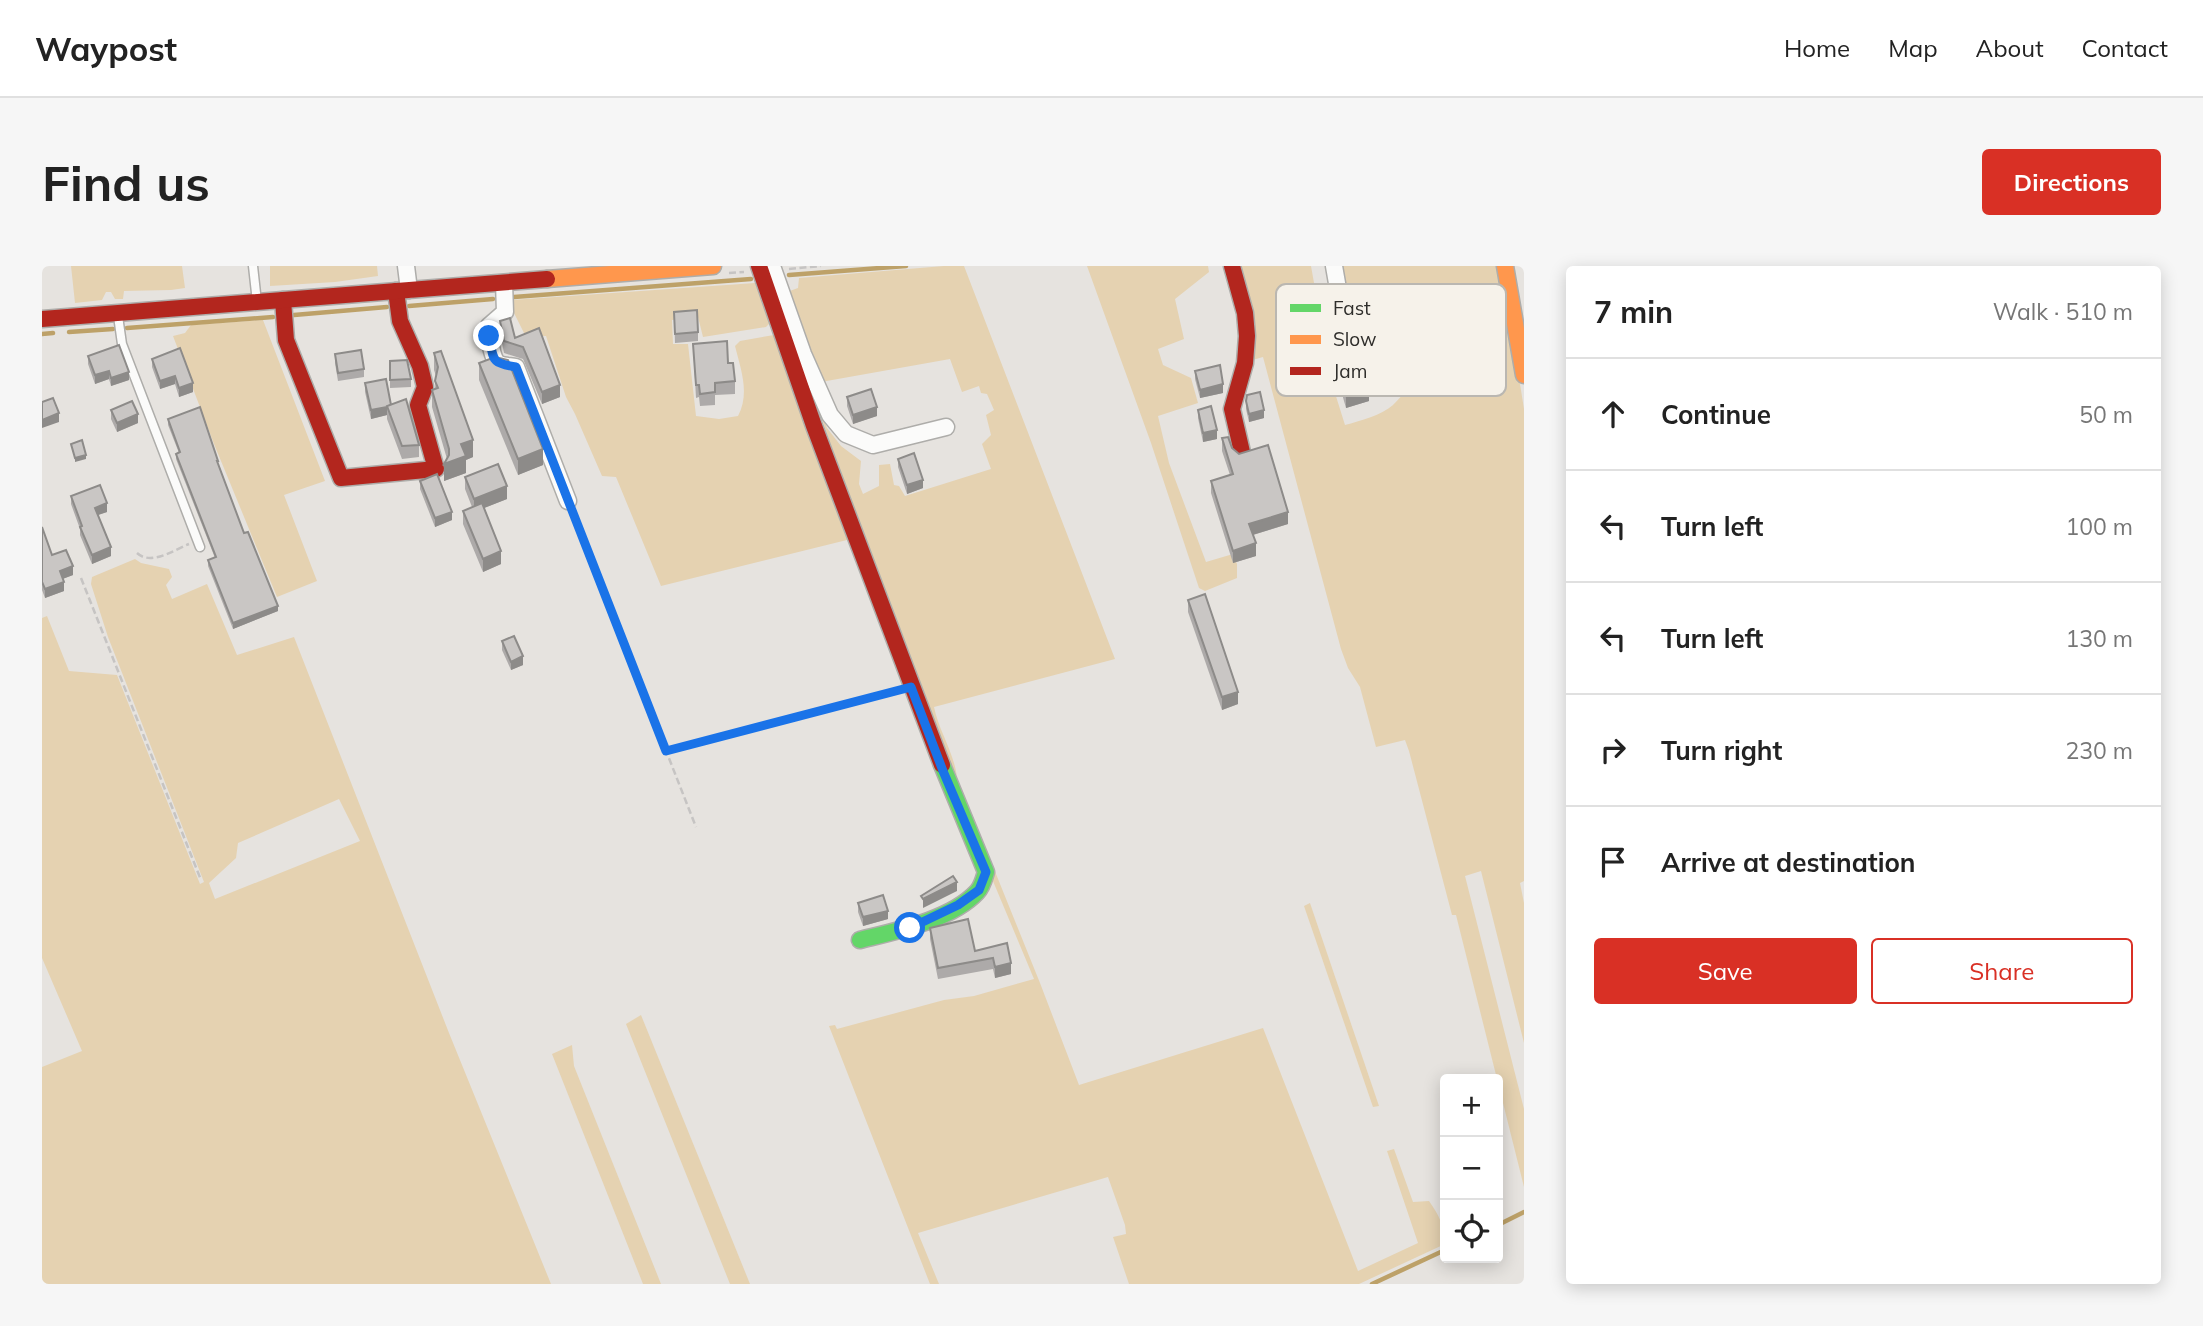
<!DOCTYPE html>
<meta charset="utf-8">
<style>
body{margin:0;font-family:Mulish,sans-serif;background:#f6f6f6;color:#222}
.controls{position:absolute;right:21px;bottom:21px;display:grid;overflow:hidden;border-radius:7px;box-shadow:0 4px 18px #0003}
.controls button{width:63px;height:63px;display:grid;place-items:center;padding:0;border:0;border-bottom:2px solid #e0e0e0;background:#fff;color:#222;font:35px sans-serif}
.stop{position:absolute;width:21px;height:21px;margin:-16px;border:5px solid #1a73e8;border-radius:50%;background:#fff}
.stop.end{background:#1a73e8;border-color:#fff;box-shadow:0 2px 7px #0008}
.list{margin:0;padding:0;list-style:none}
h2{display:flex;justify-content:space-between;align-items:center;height:91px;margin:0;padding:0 28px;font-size:30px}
h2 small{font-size:23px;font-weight:400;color:#767676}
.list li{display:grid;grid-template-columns:46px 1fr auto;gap:21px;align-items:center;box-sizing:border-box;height:112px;padding:0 28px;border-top:2px solid #e0e0e0}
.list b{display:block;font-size:26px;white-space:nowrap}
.list em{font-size:23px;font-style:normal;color:#767676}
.actions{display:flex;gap:14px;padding:21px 28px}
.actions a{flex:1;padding:16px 0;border:2px solid #d93025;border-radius:7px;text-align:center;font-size:24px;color:#d93025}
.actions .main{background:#d93025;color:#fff}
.icon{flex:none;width:38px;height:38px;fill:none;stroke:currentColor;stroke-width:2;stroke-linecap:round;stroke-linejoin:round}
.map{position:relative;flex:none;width:1482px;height:1018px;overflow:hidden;border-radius:7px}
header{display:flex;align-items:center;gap:42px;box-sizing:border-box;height:98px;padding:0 35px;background:#fff;border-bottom:2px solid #e0e0e0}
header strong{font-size:33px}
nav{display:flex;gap:38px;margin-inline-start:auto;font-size:24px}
.intro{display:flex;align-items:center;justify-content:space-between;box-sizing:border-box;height:168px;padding:0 42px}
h1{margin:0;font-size:49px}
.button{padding:18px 32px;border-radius:7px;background:#d93025;color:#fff;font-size:24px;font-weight:700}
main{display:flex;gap:42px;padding:0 42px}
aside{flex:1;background:#fff;border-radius:7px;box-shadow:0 4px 18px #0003}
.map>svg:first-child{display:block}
</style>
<header>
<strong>Waypost</strong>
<nav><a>Home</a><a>Map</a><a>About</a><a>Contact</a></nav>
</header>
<div class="intro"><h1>Find us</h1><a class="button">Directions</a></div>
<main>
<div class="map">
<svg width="1482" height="1018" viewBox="0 0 1482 1018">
<rect width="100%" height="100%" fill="#e6e3df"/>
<g fill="#e5d2b1" fill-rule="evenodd">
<polygon points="29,0 140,0 143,22 129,24 82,25 81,33 73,33 69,26 64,26 60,34 33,37"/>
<polygon points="228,0 335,0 336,10 293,16 228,20"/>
<path d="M 902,0 L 922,0 L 1073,393 L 892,441 C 897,465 911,485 915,510 L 871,417 L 765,110 L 785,162 L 799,180 L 819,195 L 817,218 L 821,228 L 837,220 L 837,199 L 848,198 L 852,219 L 857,220 L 863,230 L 949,203 L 940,178 L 949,169 L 944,149 L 952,144 L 945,128 L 939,127 L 937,120 L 920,126 L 908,93 L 779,116 L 745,26 L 756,22 L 757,12 Z"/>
<polygon points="1045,0 1166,0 1167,6 1133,33 1142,73 1116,83 1121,99 1149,112 1156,137 1116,150 1127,197 1164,296 1191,288 1195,298 1195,312 1163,325 1157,322 1109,177"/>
<path d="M 1193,0 L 1269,0 L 1282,73 L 1272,76 L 1280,109 L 1287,108 L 1303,159 C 1318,155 1340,149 1351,139 C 1357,133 1360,128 1368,124 C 1376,95 1350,81 1337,60 C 1332,52 1330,42 1328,33 L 1303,39 L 1297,0 L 1457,0 L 1471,74 L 1482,143 L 1482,615 L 1478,617 L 1482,637 L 1482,777 L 1439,605 L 1423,610 L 1482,843 L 1482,921 L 1414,649 L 1410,649 L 1367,485 L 1363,474 L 1334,481 L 1318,421 L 1306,402 L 1299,383 L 1221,91 L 1207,95 Z"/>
<path d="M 713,17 L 728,57 L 724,61 L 661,71 L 656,51 L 630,54 L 631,78 L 646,78 L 654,150 L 677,153 L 696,150 C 708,127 699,104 693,80 L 698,75 L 732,69 L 809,273 L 619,320 L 574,211 L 560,210 L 533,148 L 524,131 L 504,70 L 484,71 L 468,39 L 470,34 Z"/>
<polygon points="221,54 283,215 242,229 275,315 235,331 172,178 131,70 143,67 149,59"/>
<path d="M 93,293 L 99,297 L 127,303 L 130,311 L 124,319 L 130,333 L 165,318 L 195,389 L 252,371 L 407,767 L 509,1018 L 0,1018 L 0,801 L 40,785 L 0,692 L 0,352 L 5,350 L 27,405 L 75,409 L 158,618 L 162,616 L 66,371 L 49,318 L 50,311 ZM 297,533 L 318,575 L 173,633 L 167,617 L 194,592 L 196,577 Z"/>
<path d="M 929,546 L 998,717 L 1037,819 L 1221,762 L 1316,1005 L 1376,977 L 1345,885 L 1352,883 L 1371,936 L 1387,935 C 1397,949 1403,961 1403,978 L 1317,1018 L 1087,1018 L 1071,971 L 1084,968 L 1083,959 L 1066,911 L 876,967 L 897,1018 L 888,1018 L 787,760 L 793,759 L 795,763 L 902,734 L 932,730 L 992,713 L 948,608 Z"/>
<polygon points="1268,637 1337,840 1331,841 1262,640"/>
<polygon points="599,749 708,1018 688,1018 584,758"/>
<polygon points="530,779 532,800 619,1018 601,1018 510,788"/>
</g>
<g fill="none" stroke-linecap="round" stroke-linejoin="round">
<g stroke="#bda168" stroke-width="4.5">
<polyline points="747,9 864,0"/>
<polyline points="472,31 709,13"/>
<polyline points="367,40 451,33"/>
<polyline points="252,49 345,41"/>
<polyline points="85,62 231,51"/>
<polyline points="27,66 71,63"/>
<polyline points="0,68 11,67"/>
<polyline points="1456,959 1482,946"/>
<polyline points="1330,1018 1403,984"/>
</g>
<defs>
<g id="lane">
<polyline points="211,0 215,36"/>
<polyline points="76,50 80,78 158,281"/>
</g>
<g id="street">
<polyline points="364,0 367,24"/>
<polyline points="730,0 761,88 788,149 804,168 831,179 904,161"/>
<polyline points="1292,0 1305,74"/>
<path d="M 462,17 L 463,46 L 447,60 C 447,68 449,94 457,98 C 461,100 469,100 474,101 L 526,235"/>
</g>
<path id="fast" d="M 818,674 C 854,665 909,654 935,626 C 940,621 942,613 944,606 L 900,499"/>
<g id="slow">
<polyline points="1463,0 1482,109"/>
<polyline points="505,13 671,0"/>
</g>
<g id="jam">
<polyline points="717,0 772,160 900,499"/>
<polyline points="1190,0 1203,47 1205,70 1203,97 1190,143 1200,186"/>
<polyline points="241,34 244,74 299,212 394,203 376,139 383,121 378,100 358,55 354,25"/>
<polyline points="0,53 505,13"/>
</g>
</defs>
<use href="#lane" stroke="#aeadaa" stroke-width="11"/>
<use href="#street" stroke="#aeadaa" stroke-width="19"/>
<use href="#fast" stroke="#aeadaa" stroke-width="19"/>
<use href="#slow" stroke="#aeadaa" stroke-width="19"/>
<use href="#jam" stroke="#aeadaa" stroke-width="19"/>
<g stroke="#c6c4c3" stroke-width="2.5" stroke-dasharray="7 3.5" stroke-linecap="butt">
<polyline points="747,3 779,0"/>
<polyline points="687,7 702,6"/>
<polyline points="531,248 654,561"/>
<path d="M 95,287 C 109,300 132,284 147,278"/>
<polyline points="39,312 159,614"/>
<polyline points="624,485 854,425"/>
</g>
<use href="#lane" stroke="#fbfbfa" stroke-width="8"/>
<use href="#street" stroke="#fbfbfa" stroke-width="16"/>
<use href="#fast" stroke="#63d668" stroke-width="16"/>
<use href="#slow" stroke="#ff974d" stroke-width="16"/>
<use href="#jam" stroke="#b3261e" stroke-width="16"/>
</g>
<g fill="#adaaa9">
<polygon points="1309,30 1329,62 1314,66 1309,39"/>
<polygon points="632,46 656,66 656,75 633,77"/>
<polygon points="458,55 473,72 518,131 500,138 481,93 462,87 458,67"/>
<polygon points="1273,65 1303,81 1354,121 1327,130 1327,135 1304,142 1294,107 1282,110 1273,77"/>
<polygon points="651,78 686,97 693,115 693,128 673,129 673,139 658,140 657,131 654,132"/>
<polygon points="392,87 431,191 424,194 424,207 402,215 405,193 390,141 390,124 393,123 394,110 392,104"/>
<polygon points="293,88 322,103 322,111 296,115 293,97"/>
<polygon points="46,90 87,114 69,120 67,113 53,118 46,98"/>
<polygon points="110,93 151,126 137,131 133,118 118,123 110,101"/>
<polygon points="348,95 369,113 369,121 348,122"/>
<polygon points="437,97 501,199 476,209 437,114"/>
<polygon points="1153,105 1181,127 1158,132 1153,113"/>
<polygon points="323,117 349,139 377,179 377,191 360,193 345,153 345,149 329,153 323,126"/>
<polygon points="805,131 835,150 811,158 805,140"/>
<polygon points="1204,135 1222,152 1207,156 1204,143"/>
<polygon points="69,144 96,157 75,166 69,153"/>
<polygon points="1156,144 1175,173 1161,176 1156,152"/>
<polygon points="126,153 176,200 202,267 236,345 191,363 166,300 166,294 173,292 134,193 134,188 137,187 126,159"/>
<polygon points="1180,172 1190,182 1246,258 1211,269 1214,290 1191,297 1169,227 1169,215 1188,209 1180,185"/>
<polygon points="856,193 881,222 865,228 856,201"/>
<polygon points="423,211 465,233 442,242 459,298 441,306 421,258 421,245 430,241 423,223"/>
<polygon points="378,215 410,254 393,261 378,223"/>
<polygon points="29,230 65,246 56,249 69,290 50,298 38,269 38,263 29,238"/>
<polygon points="0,261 10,289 31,309 20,313 22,325 3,332 0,324"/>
<polygon points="1146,334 1196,438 1180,444 1146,346"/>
<polygon points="460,375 481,399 469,404 460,384"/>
<polygon points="816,637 846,653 821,660 816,646"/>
<polygon points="888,662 933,685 965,677 969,708 953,712 951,703 896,713 888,673"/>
</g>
<g fill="#8d8b89">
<polygon points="1329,53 1329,62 1314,66 1314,57"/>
<polygon points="1294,95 1294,107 1282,110 1282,98"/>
<polygon points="67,105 67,113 53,118 53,109"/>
<polygon points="87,106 87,114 69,120 69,112"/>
<polygon points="1354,109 1354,121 1327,130 1327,135 1304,142 1304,130 1326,119"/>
<polygon points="133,110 133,118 118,123 118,115"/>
<polygon points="151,117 151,126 137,131 137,122"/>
<polygon points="1181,118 1181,127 1158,132 1158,124"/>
<polygon points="518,119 518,131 500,138 500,126"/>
<polygon points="345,141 345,149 329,153 329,144"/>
<polygon points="835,141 835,150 811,158 811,149"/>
<polygon points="1222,144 1222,152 1207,156 1207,148"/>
<polygon points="17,147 17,156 0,162 0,154"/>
<polygon points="96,148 96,157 75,166 75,157"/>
<polygon points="1175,164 1175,173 1161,176 1161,167"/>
<polygon points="431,174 431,191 424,194 424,207 402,215 402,198 419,178"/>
<polygon points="501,183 501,199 476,209 476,193"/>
<polygon points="44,189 44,193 33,196 33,192"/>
<polygon points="881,214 881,222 865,228 865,219"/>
<polygon points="465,220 465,233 432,246 432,233"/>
<polygon points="65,237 65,246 53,250 53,242"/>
<polygon points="410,246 410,254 393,261 393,252"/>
<polygon points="1246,246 1246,258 1207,270 1207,258"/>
<polygon points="1214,277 1214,290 1191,297 1191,285"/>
<polygon points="69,281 69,290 50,298 50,289"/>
<polygon points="459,285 459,298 441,306 441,293"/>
<polygon points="31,300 31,309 18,314 18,305"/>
<polygon points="22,316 22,325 3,332 3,323"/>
<polygon points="236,340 236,345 191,363 191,357"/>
<polygon points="481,390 481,399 469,404 469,396"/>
<polygon points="1196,426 1196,438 1180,444 1180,431"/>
<polygon points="915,616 915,625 881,642 881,633"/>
<polygon points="846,645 846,653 821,660 821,651"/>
<polygon points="969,697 969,708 953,712 953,701"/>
</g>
<g fill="#c9c6c4" stroke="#8d8b89" stroke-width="2">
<polygon points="655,44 656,66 633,68 632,46"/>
<polygon points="468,52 473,72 497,62 518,119 500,126 481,81 462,75 458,55"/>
<polygon points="1294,60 1303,81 1340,68 1354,109 1326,119 1327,123 1304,130 1294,95 1282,98 1273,65"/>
<polygon points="685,75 686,97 691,97 693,115 673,117 673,126 658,128 657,119 654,119 651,78"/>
<polygon points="77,79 87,106 69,112 67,105 53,109 46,90"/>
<polygon points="138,82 151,117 137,122 133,110 118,115 110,93"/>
<polygon points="319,84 322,103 296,107 293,88"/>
<polygon points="399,85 431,174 419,178 424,190 402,198 407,189 407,183 390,124 396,122 393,115 396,101 392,87"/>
<polygon points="453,91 466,94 501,183 476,193 437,97"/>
<polygon points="365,94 369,113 348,114 348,95"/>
<polygon points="1178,99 1181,118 1158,124 1153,105"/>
<polygon points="344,113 349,139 345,141 329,144 323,117"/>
<polygon points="829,123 835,141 811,149 805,131"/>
<polygon points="1218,126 1222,144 1207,148 1204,135 1205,129"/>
<polygon points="11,132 17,147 0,154 0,136"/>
<polygon points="364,133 377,179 360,180 345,140"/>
<polygon points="90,135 96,148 75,157 69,144"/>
<polygon points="1169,140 1175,164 1161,167 1156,144"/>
<polygon points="158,141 176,195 175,195 202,267 206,266 236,340 191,357 166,294 174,291 134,188 138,186 126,153"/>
<polygon points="1186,171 1190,182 1197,188 1226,179 1246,246 1207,258 1214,277 1191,285 1169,215 1191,208 1180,172"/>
<polygon points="40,174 44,189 33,192 29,178"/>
<polygon points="872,187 881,214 865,219 856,193"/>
<polygon points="456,198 465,220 432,233 423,211"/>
<polygon points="395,208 410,246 393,252 378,215"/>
<polygon points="58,219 65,237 53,242 69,281 50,289 38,261 40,260 29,230"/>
<polygon points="440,237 459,285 441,293 421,245"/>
<polygon points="0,261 10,289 24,284 31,300 18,305 22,316 3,323 0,316"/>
<polygon points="1163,328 1196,426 1180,431 1146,334"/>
<polygon points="472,370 481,390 469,396 460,375"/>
<polygon points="911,610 915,616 881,633 879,630"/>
<polygon points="841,629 846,645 821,651 816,637"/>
<polygon points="926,653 933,685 965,677 969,697 953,701 951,692 896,702 888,662"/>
</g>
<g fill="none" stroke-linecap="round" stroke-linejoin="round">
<path stroke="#1a73e8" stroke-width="9" d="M 447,70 C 452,94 448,97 474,101 L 624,485 L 869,421 L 901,505 L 944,606 L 937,624 L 916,639 L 868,662"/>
</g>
<rect x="1234" y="18" width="230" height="112" rx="10" fill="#f6f2ea" stroke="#bab7b1" stroke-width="2"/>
<rect x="1248" y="38" width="31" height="8" fill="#63d668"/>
<rect x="1248" y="69" width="31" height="9" fill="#ff974d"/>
<rect x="1248" y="101" width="31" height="8" fill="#b3261e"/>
<g font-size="19" fill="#2f2e2b">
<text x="1291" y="49">Fast</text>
<text x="1291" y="80">Slow</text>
<text x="1291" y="112">Jam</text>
</g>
</svg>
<div class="controls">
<button>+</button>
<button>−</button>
<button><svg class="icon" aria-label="locate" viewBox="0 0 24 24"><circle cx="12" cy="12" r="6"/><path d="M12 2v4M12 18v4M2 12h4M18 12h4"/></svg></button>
</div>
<div class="stop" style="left:868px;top:662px"></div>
<div class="stop end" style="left:447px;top:70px"></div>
</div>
<aside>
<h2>7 min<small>Walk · 510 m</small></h2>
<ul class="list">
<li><svg class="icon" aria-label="ahead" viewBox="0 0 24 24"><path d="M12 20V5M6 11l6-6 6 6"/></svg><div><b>Continue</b></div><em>50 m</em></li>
<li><svg class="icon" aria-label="left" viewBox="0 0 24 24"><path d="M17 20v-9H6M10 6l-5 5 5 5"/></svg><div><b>Turn left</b></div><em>100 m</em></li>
<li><svg class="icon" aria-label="left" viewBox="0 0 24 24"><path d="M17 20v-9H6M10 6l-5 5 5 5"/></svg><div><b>Turn left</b></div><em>130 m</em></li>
<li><svg class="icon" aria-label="right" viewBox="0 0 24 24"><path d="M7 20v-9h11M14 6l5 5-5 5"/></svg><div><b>Turn right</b></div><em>230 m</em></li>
<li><svg class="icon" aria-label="arrive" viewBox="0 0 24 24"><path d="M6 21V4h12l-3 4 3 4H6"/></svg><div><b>Arrive at destination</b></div></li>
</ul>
<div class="actions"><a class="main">Save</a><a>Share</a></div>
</aside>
</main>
